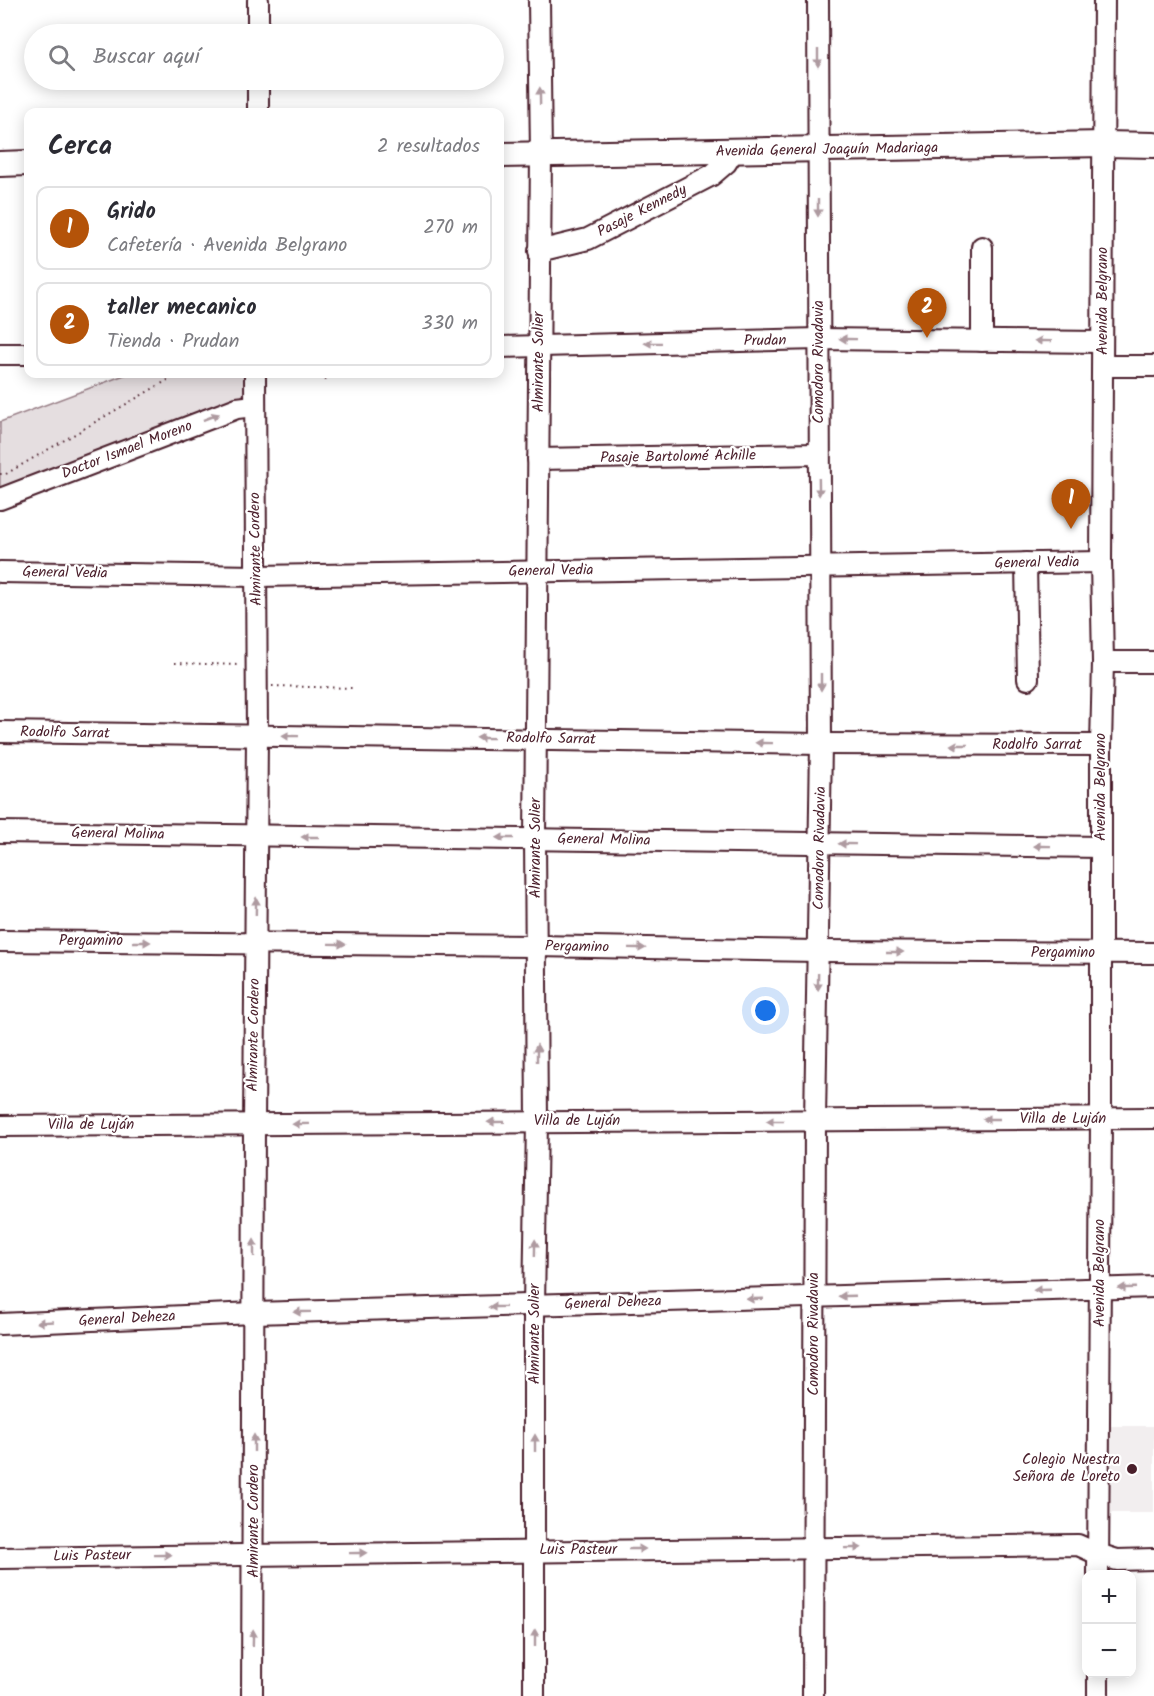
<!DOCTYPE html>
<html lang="es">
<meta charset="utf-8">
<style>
body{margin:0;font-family:Kalam,sans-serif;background:#f7f7f7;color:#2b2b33}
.controls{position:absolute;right:18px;bottom:18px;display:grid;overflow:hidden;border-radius:12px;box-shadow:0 3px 15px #0003}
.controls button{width:54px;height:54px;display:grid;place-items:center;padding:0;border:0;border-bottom:2px solid #e1e1e2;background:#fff;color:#2b2b33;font:30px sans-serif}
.you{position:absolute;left:766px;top:1011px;width:21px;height:21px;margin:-15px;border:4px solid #fff;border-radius:50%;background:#1a73e8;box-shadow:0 0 0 9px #1a73e833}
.badge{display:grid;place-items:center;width:39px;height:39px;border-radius:50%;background:#b45309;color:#fff;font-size:20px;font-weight:700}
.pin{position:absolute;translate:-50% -50px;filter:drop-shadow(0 2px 3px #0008)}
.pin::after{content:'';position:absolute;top:32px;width:21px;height:18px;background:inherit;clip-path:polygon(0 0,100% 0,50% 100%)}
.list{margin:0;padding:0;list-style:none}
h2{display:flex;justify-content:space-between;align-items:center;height:78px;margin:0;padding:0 24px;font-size:26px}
h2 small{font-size:20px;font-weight:400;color:#7c7c81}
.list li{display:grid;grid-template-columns:39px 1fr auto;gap:18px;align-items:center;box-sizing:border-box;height:84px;margin:0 12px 12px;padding:0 12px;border:2px solid #e1e1e2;border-radius:12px}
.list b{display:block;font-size:22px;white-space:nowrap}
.list p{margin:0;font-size:20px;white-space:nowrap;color:#7c7c81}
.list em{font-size:20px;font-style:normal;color:#7c7c81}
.icon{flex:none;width:33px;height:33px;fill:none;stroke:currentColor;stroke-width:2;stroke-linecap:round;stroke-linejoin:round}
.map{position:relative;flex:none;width:1154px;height:1696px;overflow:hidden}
.search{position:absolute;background:#fff;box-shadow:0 3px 15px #0003;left:24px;top:24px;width:480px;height:66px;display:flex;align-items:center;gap:15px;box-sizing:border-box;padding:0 21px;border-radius:33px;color:#7c7c81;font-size:22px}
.panel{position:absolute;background:#fff;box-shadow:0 3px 15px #0003;left:24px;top:108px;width:480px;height:270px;border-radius:12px}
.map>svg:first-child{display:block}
</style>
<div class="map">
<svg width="1154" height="1696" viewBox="0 0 1154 1696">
<rect width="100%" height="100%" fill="#fff"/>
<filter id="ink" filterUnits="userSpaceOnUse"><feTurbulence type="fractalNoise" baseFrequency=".0167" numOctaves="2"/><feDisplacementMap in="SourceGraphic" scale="12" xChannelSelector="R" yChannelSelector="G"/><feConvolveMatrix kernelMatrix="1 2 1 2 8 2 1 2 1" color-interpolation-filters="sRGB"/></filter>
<g filter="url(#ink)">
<polygon fill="#f2eeef" points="1110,1426 1154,1426 1154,1513 1111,1513"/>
<polygon fill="#e5dee0" stroke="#987e86" stroke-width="1.5" points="127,374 247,374 246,390 239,401 0,489 0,422"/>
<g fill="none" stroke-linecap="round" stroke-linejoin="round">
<defs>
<g id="minor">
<polyline points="258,34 258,0"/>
<polyline points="258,112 258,80"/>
<polyline points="982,247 982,341"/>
<polyline points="539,251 588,239 712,175 726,163 733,152"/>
<polyline points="500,347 819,339 1102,342"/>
<polyline points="0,354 28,354"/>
<polyline points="1103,366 1154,366"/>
<polyline points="538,459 818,454"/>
<polyline points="0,499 237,408 254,406"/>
<polyline points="1026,563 1028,679"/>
<polyline points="0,572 257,576 1101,562"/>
<polyline points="1103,662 1154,662"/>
<polyline points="0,732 821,744 1101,745"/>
<polyline points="0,832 1101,847"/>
<polyline points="0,941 536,946 818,951 1154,953"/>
<polyline points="0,1126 1154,1118"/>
<polyline points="0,1324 254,1313 1154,1287"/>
<polyline points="0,1558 1078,1545 1098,1554 1117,1560 1154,1559"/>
<polyline points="1098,1574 1101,1118 1101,745 1103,662 1101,562 1104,0"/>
<polyline points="1098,1674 1098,1696"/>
<polyline points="252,1696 254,1125 257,736 255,374"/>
<polyline points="534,1696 534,1306 537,1121 535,838 541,154 539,0"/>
<polyline points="813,1696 815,1121 821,744 818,0"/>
</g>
<g id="major">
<polyline points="500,155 1104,144 1154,145"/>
<polyline points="0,164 28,163"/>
</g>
</defs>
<use href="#minor" stroke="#4a1f2b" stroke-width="24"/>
<use href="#major" stroke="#4a1f2b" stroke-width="28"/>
<g stroke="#4a1f2b" stroke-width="2" stroke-dasharray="1.5 4.5" stroke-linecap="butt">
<polyline points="324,374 326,381"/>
<polyline points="0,474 6,474 178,374"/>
<polyline points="175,663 240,665"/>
<polyline points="272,686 354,688"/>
</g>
<use href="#minor" stroke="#fff" stroke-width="20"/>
<use href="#major" stroke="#fff" stroke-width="24"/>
</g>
<defs><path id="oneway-solid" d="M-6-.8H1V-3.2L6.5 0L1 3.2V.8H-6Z" transform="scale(1.5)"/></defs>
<g fill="#ae9aa0">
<use href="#oneway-solid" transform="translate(818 58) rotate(90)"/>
<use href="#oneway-solid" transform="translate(540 96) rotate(-91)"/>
<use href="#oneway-solid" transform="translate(818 208) rotate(90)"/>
<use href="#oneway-solid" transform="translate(848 339) rotate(-179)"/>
<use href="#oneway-solid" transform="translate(1043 341) rotate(-179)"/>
<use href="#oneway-solid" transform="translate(653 343) rotate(179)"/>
<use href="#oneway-solid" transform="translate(211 417) rotate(-21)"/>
<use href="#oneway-solid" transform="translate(819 487) rotate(89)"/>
<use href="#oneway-solid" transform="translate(821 682) rotate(90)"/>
<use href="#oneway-solid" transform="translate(290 736) rotate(-179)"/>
<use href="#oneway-solid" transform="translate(485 738) rotate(-179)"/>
<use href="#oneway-solid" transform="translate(764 743) rotate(-179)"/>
<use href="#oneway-solid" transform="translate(959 745) rotate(-180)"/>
<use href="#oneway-solid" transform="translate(310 837) rotate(-180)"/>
<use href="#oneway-solid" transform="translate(505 838) rotate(-180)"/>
<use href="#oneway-solid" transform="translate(847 844) rotate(-179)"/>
<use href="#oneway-solid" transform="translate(1042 846) rotate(-179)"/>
<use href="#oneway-solid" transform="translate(256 906) rotate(-89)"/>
<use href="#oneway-solid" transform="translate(142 942)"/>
<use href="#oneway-solid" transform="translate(337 944) rotate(1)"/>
<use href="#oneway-solid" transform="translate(637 948) rotate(1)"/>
<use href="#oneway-solid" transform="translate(895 952)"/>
<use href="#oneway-solid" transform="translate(818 982) rotate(91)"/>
<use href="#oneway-solid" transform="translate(537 1053) rotate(-90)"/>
<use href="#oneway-solid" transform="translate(991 1119) rotate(180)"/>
<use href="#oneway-solid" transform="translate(775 1121) rotate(180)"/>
<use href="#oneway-solid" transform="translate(496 1122) rotate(179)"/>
<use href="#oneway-solid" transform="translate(301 1124) rotate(179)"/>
<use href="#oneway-solid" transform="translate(254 1248) rotate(-90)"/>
<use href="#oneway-solid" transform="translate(535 1248) rotate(-89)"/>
<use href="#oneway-solid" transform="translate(1127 1288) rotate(178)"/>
<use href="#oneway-solid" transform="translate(1042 1290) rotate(178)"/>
<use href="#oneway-solid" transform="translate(847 1296) rotate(178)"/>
<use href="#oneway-solid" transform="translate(755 1299) rotate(178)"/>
<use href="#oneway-solid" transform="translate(497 1307) rotate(179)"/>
<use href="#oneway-solid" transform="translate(302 1312) rotate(179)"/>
<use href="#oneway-solid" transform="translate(45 1322) rotate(177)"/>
<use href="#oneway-solid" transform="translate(254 1443) rotate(-90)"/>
<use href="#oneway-solid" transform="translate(535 1443) rotate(-90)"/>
<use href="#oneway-solid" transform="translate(853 1548) rotate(-1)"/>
<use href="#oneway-solid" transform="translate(637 1549)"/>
<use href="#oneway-solid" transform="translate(358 1553) rotate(-1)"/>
<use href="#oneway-solid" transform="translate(163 1555) rotate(-1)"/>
<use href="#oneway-solid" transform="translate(253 1638) rotate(-89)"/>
<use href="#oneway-solid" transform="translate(535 1638) rotate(-90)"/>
</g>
</g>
<circle fill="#4a1f2b" stroke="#fff" stroke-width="2" cx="1132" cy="1469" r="6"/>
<g text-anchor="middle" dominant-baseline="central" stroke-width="4.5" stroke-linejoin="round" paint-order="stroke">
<g font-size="15" fill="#4a1f2b" stroke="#fff">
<text transform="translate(827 150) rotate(-1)">Avenida General Joaquín Madariaga</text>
<text transform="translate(642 211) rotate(-27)">Pasaje Kennedy</text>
<text transform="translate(1103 301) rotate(-90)">Avenida Belgrano</text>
<text transform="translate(765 341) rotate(-1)">Prudan</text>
<text transform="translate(539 362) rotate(-90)">Almirante Solier</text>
<text transform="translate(819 362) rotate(-90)">Comodoro Rivadavia</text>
<text transform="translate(127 450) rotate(-21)">Doctor Ismael Moreno</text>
<text transform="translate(678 457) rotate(-1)">Pasaje Bartolomé Achille</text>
<text transform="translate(256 549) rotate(-91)">Almirante Cordero</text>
<text transform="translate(1037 563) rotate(-1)">General Vedia</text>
<text transform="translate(551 571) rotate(-1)">General Vedia</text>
<text transform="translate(65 573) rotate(1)">General Vedia</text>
<text transform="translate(65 733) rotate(1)">Rodolfo Sarrat</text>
<text transform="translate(551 739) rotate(1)">Rodolfo Sarrat</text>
<text x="1037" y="745">Rodolfo Sarrat</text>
<text transform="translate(1101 787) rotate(-90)">Avenida Belgrano</text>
<text transform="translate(118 834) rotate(1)">General Molina</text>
<text transform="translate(604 840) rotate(1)">General Molina</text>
<text transform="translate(536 848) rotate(-90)">Almirante Solier</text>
<text transform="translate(820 848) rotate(-89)">Comodoro Rivadavia</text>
<text x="91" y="941">Pergamino</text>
<text transform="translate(577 947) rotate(1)">Pergamino</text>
<text x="1063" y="953">Pergamino</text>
<text transform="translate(254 1035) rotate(-89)">Almirante Cordero</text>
<text x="1063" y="1119">Villa de Luján</text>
<text x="577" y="1121">Villa de Luján</text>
<text x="91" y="1125">Villa de Luján</text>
<text transform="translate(1100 1273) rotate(-90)">Avenida Belgrano</text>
<text transform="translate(613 1303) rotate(-2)">General Deheza</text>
<text transform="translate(127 1319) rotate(-3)">General Deheza</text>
<text transform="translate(535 1334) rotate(-90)">Almirante Solier</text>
<text transform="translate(814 1334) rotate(-90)">Comodoro Rivadavia</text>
<text transform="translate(254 1521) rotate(-90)">Almirante Cordero</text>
<text x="578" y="1550">Luis Pasteur</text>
<text transform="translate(92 1556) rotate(-1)">Luis Pasteur</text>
</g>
<g font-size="15" fill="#4a1f2b" stroke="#fff" text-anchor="end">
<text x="1120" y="1460">Colegio Nuestra<tspan x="1120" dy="17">Señora de Loreto</tspan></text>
</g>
</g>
</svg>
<div class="controls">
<button>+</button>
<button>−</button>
</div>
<div class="you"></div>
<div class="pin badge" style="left:1071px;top:529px">1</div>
<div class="pin badge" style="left:927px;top:338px">2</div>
<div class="search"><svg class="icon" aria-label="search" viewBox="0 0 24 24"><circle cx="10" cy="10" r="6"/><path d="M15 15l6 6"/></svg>Buscar aquí</div>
<section class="panel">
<h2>Cerca<small>2 resultados</small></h2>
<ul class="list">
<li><span class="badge">1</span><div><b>Grido</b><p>Cafetería · Avenida Belgrano</p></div><em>270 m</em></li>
<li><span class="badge">2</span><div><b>taller mecanico</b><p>Tienda · Prudan</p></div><em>330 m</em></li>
</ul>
</section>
</div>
